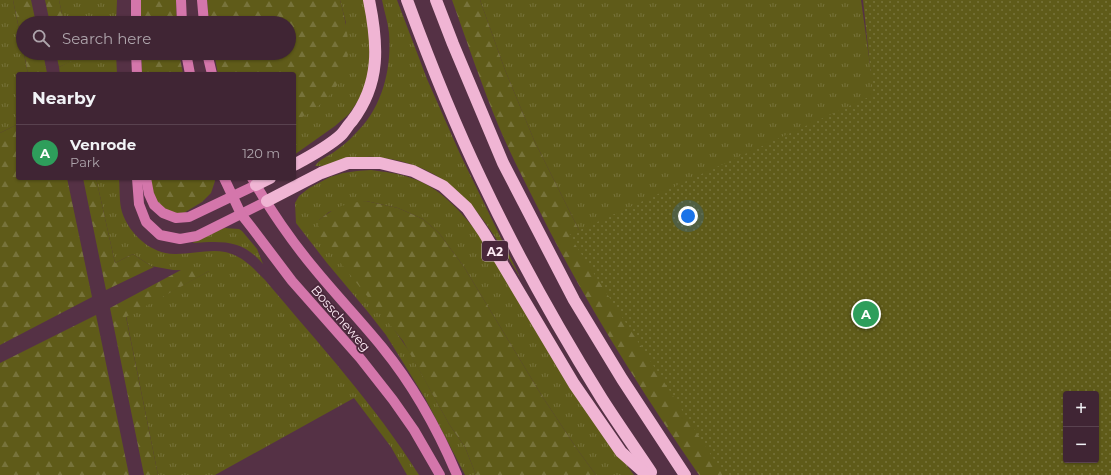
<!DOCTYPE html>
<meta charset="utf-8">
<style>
body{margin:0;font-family:Montserrat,sans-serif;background:#472d3c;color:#f1f3f6}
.controls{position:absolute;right:12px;bottom:12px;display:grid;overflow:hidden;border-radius:4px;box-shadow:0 1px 3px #0004}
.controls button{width:36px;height:36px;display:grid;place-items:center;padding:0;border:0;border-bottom:1px solid #59424f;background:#402534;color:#f1f3f6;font:20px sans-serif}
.you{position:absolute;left:688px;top:216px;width:14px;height:14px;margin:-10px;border:3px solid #fff;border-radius:50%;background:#1a73e8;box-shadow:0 0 0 6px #1a73e833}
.badge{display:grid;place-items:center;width:26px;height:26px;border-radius:50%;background:#ea580c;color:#fff;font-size:13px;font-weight:700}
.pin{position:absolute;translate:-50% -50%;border:2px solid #fff;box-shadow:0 1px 4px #0006}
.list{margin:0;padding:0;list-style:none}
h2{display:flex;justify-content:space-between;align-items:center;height:52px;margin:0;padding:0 16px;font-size:17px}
h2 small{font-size:13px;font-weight:400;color:#aea5ac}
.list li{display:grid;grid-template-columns:26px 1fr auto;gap:12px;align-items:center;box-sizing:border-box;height:56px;padding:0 16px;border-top:1px solid #59424f}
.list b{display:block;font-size:15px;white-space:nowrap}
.list p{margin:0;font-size:13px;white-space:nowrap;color:#aea5ac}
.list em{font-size:13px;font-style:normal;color:#aea5ac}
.icon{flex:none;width:22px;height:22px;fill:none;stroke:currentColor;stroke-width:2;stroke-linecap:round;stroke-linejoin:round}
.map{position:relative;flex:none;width:1111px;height:475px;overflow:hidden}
.search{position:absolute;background:#402534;box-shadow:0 1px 3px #0004;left:16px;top:16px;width:280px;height:44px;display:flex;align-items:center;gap:10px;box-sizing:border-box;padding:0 14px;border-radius:22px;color:#aea5ac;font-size:15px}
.panel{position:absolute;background:#402534;box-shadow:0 1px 3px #0004;left:16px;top:72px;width:280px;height:108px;border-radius:4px}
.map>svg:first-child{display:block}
</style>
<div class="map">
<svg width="1111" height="475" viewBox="0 0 1111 475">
<defs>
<pattern id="grass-tufts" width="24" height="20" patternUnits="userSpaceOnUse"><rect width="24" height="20" fill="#5f5b19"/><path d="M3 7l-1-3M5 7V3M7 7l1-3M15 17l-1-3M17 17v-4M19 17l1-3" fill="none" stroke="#77733b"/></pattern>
<pattern id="forest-firs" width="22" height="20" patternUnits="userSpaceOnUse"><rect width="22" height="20" fill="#5f5b19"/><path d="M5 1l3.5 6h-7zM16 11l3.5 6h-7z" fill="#77733b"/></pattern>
<pattern id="park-dots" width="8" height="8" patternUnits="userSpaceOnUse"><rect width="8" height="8" fill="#5f5b19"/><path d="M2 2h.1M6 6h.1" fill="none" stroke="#77733b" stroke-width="1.8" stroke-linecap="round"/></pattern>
</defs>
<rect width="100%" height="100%" fill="#553145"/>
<g fill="url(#grass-tufts)">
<polygon points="0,0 13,0 28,74 18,74 18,124 0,133"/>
<polygon points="59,0 117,0 116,23 64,23"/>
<polygon points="340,0 368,0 374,67 358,101 349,114 335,126 294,155 294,122 321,103 346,23"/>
<path d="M 382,0 L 397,0 L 427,79 L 461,156 L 521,279 C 483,216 455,164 374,157 C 354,155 335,167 315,166 C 320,159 327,157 334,152 C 341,147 349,141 355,134 C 382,109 392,69 389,33 C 388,22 384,11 382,0 Z"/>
<polygon points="480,0 861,0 877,115 586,244 534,140 505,70"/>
<polygon points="70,53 116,53 117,74 60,74 59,67 71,61"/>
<path d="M 371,170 C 385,172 398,173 411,178 C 440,187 460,211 478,233 L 604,434 L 634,475 L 596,475 L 577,449 L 542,396 L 464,267 L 439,233 L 423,219 L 398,208 L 366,201 L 329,212 L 319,220 L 409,351 L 449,424 L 465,447 L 476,475 L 465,475 L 425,398 L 386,335 L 368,312 L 327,263 L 296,223 L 295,203 L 299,196 L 309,188 L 330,177 L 343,173 L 357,171 Z"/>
<path d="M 96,178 L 119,178 C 120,189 119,202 122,212 C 129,234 152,255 176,254 C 192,254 210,249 225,252 C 243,256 253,268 265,280 C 318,343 375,405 419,475 L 407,475 L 391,447 L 354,398 L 215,475 L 158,475 L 126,316 L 209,271 L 173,270 L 151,266 L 133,254 L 115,263 Z"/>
<path d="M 224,228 L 239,229 L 242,231 L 257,249 L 263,264 C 242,239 222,241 192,243 Z"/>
</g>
<g fill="url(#forest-firs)">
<polygon points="13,0 31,0 36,23 23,23 23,48"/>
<polygon points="45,0 59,0 64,23 50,23"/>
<polygon points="141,0 176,0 177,23 141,23"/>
<path d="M 207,0 L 340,0 C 351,41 356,71 322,103 C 314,110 303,116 294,122 L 294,74 L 218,74 L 214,53 L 289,53 L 289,23 L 209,23 Z"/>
<path d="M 452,0 L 480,0 L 505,70 L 534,140 L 586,244 L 943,475 L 699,475 C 639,388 583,299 536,204 C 523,178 510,153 499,127 C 482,86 467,42 452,0 Z"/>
<polygon points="24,53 43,53 47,73 28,74"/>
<polygon points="56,53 70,53 72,61 59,67"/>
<polygon points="141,53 179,53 183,74 142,74"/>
<polygon points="18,124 18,178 67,178 92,297 0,345 0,133"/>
<polygon points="83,178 96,178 115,263 133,254 151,266 154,267 106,290"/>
<polygon points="148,178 214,178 215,181 211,193 202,202 182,214 173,215 158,205"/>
<path d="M 366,201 L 398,208 L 423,219 L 439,233 L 464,267 L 542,396 L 577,449 L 596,475 L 476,475 L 465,447 L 449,424 L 403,341 L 319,236 L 319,220 C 338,205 344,204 366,201 Z"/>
<polygon points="181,270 211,270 126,317 158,475 144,475 110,308"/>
<polygon points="96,315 129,475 0,475 0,363"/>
</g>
<path fill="url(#park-dots)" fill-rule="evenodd" d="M 863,0 L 1111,0 L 1111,475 L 724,475 L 569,235 L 873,95 ZM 1066,394 L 1096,394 L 1096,460 L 1066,460 Z"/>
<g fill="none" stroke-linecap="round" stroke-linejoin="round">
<g stroke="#d476ab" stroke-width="10">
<polyline points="136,0 136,23"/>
<polyline points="181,0 182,23"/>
<polyline points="202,0 204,23"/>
<polyline points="136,53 137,74"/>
<polyline points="186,53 190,74"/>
<polyline points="207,53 212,74"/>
<polyline points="137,178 139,204 146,222 160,235 180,239 197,236 267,201"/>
<polyline points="146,178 149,194 154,205 163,213 176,218 189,217 256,185"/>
<polyline points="224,178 241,214 252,228 292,281 360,358 393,400 414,430 440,475"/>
<path d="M 252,178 C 268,207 293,243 314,268 C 336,295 360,320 382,347 C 413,385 438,430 457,475"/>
</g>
<g stroke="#f0b5d4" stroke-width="12">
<path d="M 407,0 C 429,60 453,121 481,179 C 516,253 559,330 602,399 C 618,424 635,448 651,472"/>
<polyline points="436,0 453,44 503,163 574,300 622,379 685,475"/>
<path d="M 294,165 C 309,157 328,147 341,135 C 345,131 348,125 352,121 C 381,83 378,44 369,0"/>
<polyline points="256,185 270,178"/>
<polyline points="267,201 321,173 348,163 380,163 413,171 443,186 467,208 484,233 574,384 621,452 647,475"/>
</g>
</g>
<g text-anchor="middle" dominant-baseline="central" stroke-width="3.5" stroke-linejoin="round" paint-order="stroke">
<rect fill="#4a273b" stroke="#c7b0bc" stroke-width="1" x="482" y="241" width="26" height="20" rx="3"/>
<g font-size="12" font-weight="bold" fill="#fdeaf4">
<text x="495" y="251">A2</text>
</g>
<g font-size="13" fill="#fdeaf4" stroke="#4a273b">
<text transform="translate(341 318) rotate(49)">Bosscheweg</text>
</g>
</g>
</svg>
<div class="controls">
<button>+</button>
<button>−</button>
</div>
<div class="you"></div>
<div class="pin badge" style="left:866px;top:314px;background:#2e9e5b">A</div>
<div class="search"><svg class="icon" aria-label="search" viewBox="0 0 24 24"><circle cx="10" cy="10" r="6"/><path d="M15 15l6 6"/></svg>Search here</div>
<section class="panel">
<h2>Nearby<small></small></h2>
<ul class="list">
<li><span class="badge" style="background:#2e9e5b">A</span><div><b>Venrode</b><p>Park</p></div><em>120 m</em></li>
</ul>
</section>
</div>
